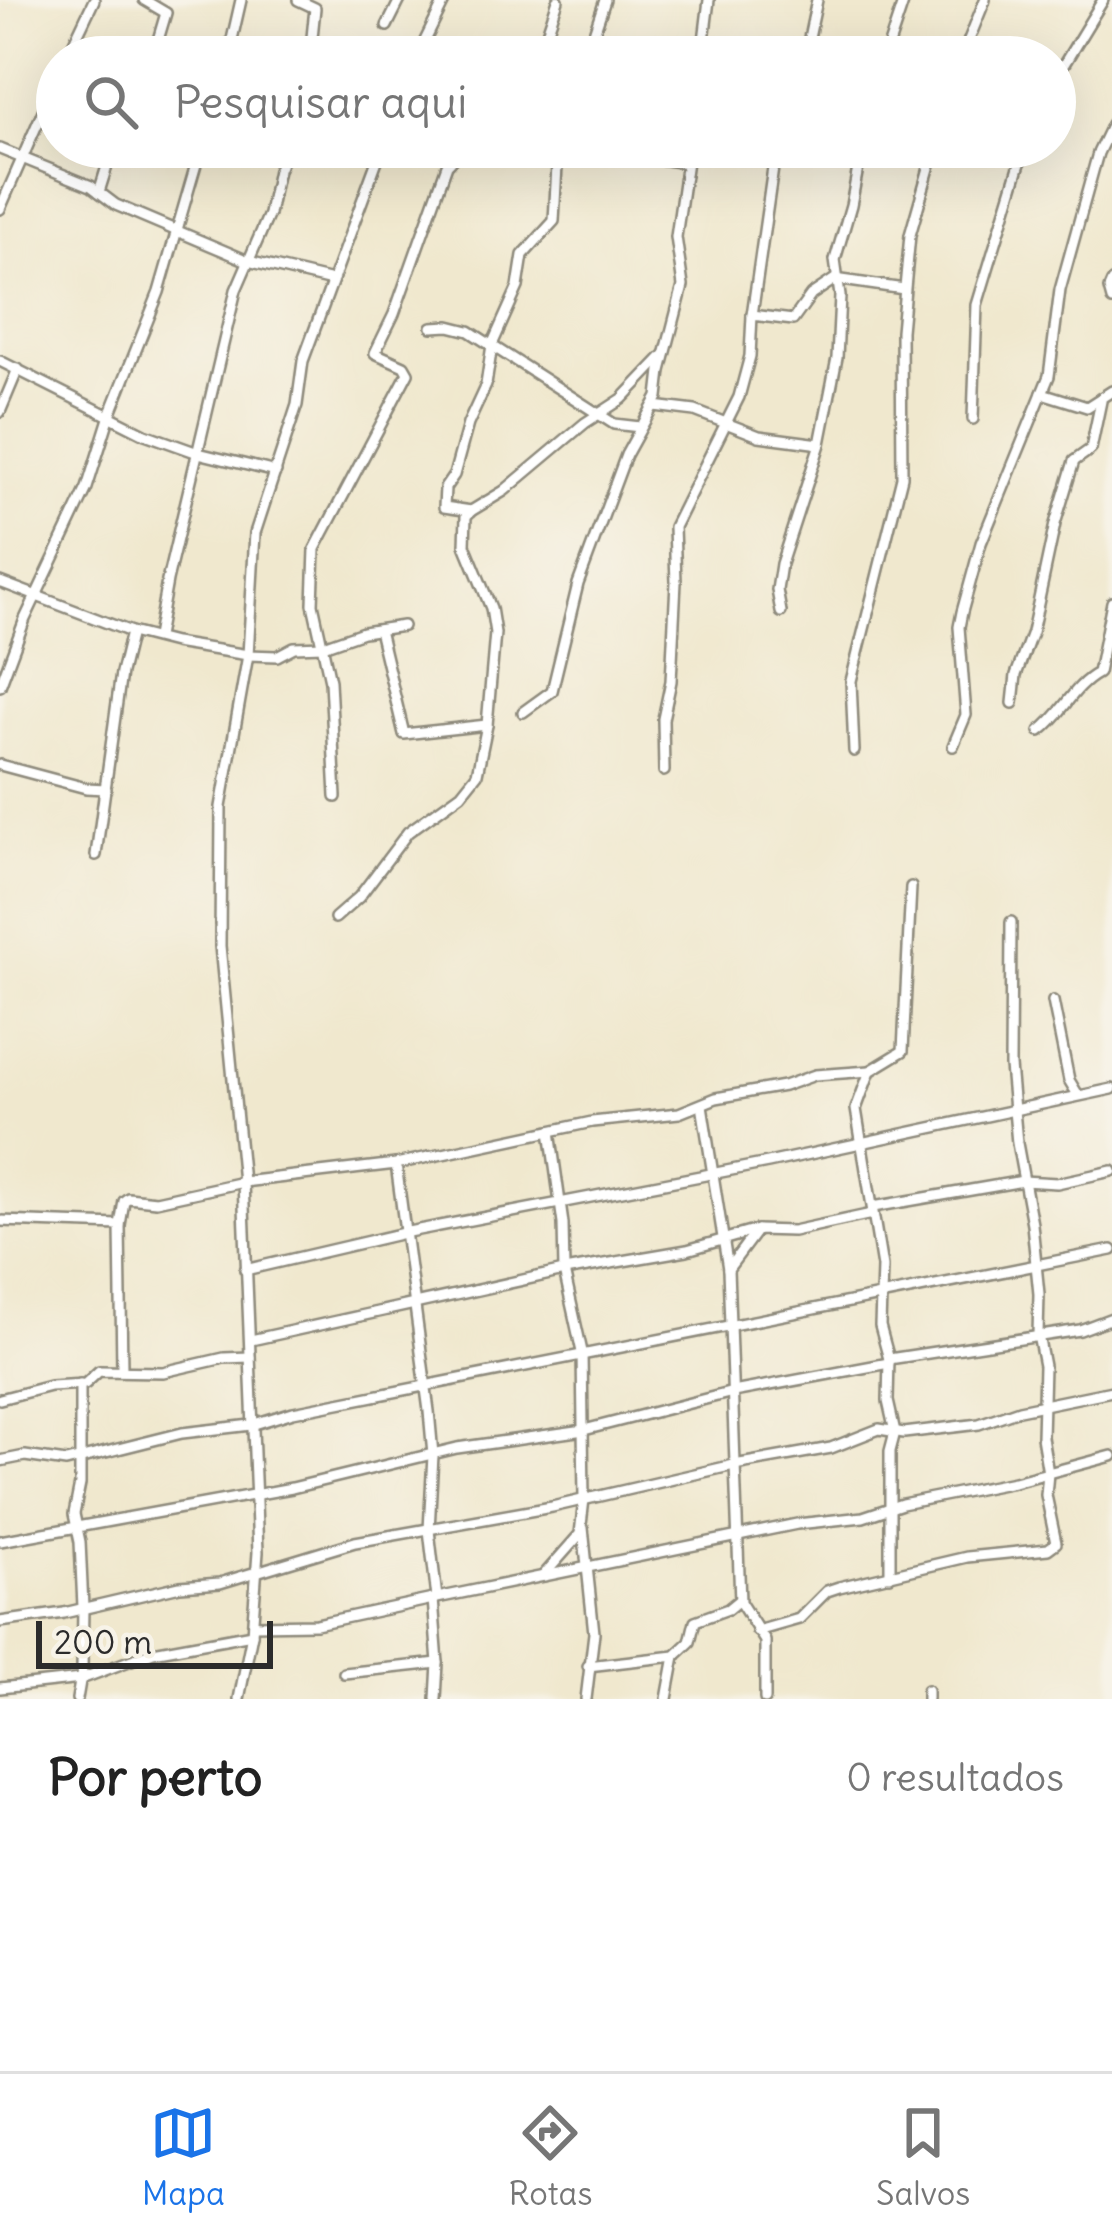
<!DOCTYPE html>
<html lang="pt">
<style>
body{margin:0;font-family:Delius,sans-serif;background:#f6f6f6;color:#222}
.scale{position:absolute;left:36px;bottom:30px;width:237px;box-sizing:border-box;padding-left:12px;border:6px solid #2b2b2b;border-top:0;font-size:33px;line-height:42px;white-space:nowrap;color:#2b2b2b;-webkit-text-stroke:9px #f7f3e8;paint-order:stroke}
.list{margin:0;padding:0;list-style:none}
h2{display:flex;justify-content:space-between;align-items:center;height:156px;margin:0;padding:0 48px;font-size:51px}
h2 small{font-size:39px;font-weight:400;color:#767676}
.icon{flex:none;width:66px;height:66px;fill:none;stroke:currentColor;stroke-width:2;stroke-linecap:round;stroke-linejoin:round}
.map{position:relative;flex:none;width:1112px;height:1699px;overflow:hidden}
.search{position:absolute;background:#fff;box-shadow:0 12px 48px #0002;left:36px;right:36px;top:36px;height:132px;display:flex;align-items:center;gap:30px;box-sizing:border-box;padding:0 42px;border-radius:66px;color:#767676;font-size:45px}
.sheet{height:372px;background:#fff}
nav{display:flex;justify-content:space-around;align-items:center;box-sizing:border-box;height:168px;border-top:3px solid #e0e0e0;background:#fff;font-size:33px;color:#767676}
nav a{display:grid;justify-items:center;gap:6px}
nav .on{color:#1a73e8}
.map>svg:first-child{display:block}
</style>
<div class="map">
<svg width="1112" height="1699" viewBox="0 0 1112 1699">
<rect width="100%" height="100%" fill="#f7f3e8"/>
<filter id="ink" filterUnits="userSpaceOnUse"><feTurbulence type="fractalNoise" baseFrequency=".00833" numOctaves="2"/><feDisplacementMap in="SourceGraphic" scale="24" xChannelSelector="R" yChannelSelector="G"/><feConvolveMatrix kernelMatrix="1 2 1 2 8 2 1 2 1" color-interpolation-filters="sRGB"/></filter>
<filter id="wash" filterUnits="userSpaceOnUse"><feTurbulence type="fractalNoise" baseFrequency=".004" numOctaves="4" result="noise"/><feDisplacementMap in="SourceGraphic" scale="48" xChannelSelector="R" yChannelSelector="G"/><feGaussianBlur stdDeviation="2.7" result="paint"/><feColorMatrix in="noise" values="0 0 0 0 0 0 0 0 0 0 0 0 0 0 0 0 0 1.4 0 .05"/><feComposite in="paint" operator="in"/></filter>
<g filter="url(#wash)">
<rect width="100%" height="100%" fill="#f0e8ce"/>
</g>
<g filter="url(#ink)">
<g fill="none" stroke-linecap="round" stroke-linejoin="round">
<defs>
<g id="minor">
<polyline points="144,0 166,13 153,57"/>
<polyline points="298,0 315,8 310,57"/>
<polyline points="387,26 400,0"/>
<polyline points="67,57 94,0"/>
<polyline points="228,57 241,0"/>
<polyline points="417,57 445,0"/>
<polyline points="539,57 558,0"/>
<polyline points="586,57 605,0"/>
<polyline points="702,57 709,0"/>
<polyline points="805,57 817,0"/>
<polyline points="885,57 904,0"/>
<polyline points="962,57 985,0"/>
<polyline points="1055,79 1103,0"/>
<polyline points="512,147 533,154"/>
<polyline points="558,147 554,221 523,255 518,287 492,345 486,385 468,424 454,475 445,488 444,507 471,511 504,491 585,423 622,399 665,354"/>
<polyline points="580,147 686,163"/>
<polyline points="0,149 91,186 116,205 248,261 332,281"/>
<polyline points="99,192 113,147"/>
<polyline points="0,209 57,79"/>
<polyline points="1112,282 1109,289 1112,300"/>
<polyline points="752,315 776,147"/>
<polyline points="432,327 449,326 469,331 614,424 640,427"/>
<polyline points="0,361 145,434 198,453 276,472"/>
<polyline points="1042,393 1087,407 1112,391"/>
<polyline points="654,406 695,411 759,436 820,444"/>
<polyline points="0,412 18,369"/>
<polyline points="973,419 977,305 1025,147"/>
<polyline points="0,582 131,632 174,643 248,655 277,656 294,647 323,646 363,632 403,626"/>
<polyline points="781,612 777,590 781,564 820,444 837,358 840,296 835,260 851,205 862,147"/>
<polyline points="379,630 404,734 487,725"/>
<polyline points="157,637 167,581 236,290 269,214 278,170 288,147"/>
<polyline points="0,686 25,619 87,488 110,415 159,292 201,147"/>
<polyline points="1013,703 1016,675 1032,632 1055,524 1074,461 1091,449 1101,401"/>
<polyline points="523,712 552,691 578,584 626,455 658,397 661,371 683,286 676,237 689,147"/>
<path d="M 1040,731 C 1063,714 1072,687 1098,673 L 1112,602"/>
<polyline points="953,746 966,715 959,627 962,612 981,543 1049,376 1060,290 1098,153 1112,124"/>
<polyline points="854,751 851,681 902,477 901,331 910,235 935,147"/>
<polyline points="0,765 86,788 106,789"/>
<polyline points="664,771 663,719 671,681 676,582 674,527 739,397 750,356 752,315 793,320 811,295 835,279 904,289"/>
<polyline points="336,797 330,681 313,604 315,549 408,373 404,366 375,353 394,314 447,165 464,147"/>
<polyline points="96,855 121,673 131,632"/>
<polyline points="335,918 359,897 408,832 461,794 477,774 487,725 495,633 491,608 465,545 466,516 471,511"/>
<polyline points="1053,1001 1069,1080 1078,1095"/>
<polyline points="702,1105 728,1269 740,1602 765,1641 765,1699"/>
<polyline points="396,1164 429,1411 433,1455 429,1530 437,1598 433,1599 438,1663 436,1699"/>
<polyline points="873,1207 1023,1181 1057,1183 1112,1171"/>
<polyline points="0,1221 120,1225"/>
<polyline points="728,1269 757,1230"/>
<polyline points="245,1270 408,1232 768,1163 1112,1089"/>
<polyline points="251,1340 564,1271 687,1250 757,1230 793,1231 872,1214"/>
<polyline points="889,1359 1080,1330 1112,1318"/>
<polyline points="122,1370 120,1225 124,1201 128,1198 156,1201 243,1182 396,1164 592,1122 679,1113 716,1098 784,1086 815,1075 870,1071"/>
<polyline points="0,1399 50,1386 85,1384 99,1371 163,1372 224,1358 250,1357"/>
<polyline points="0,1461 25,1456 66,1462 182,1433 251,1425 293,1412 1112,1250"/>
<polyline points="583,1528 594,1633 586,1699"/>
<polyline points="0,1541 292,1488 457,1448 584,1430 733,1392 889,1363"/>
<polyline points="543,1576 580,1534 584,1499 582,1352 564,1271 563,1224 550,1131"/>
<polyline points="890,1576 890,1451 895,1432 888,1401 889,1359 880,1326 882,1267 856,1109 870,1071 903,1051 911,887"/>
<polyline points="437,1598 797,1524 863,1517 902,1504 1014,1482 1112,1456"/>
<polyline points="0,1622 64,1613 180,1586 220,1583 355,1542 552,1507 734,1465 831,1448 879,1429 904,1433 979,1424 1019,1410 1112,1391"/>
<polyline points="253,1625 316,1624 433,1599"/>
<polyline points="757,1631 799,1619 827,1591 839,1587 967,1557 1048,1549 1056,1543 1046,1495 1048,1473 1042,1437 1044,1366 1038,1335 1039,1294 1032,1224 1017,1143 1010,1066 1011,922"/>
<polyline points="588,1666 675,1656 690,1642 695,1621 728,1609 739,1600"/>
<polyline points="344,1673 438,1663"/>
<polyline points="0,1688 81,1679 153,1652 252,1634"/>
<polyline points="927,1690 927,1699"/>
<polyline points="77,1699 82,1670 83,1607 80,1542 74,1514 80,1484 80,1384"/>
<polyline points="239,1699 252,1634 258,1552 243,1182 220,946 221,807 248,655 255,533 297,405 303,361 382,147"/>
<polyline points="667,1699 675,1656"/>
</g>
</defs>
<use href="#minor" stroke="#8e8a7c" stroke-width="14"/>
<use href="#minor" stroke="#fff" stroke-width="9"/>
</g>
</g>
</svg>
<div class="scale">200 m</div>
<div class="search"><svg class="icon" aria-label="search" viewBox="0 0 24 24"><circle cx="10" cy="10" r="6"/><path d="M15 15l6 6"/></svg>Pesquisar aqui</div>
</div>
<section class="sheet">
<h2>Por perto<small>0 resultados</small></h2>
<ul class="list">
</ul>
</section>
<nav>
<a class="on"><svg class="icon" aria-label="map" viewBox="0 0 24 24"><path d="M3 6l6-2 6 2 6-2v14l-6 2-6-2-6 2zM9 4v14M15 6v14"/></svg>Mapa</a>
<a><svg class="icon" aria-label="directions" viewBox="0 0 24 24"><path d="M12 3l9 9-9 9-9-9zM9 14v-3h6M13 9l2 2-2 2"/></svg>Rotas</a>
<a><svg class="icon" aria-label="saved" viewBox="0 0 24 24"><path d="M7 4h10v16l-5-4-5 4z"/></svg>Salvos</a>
</nav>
